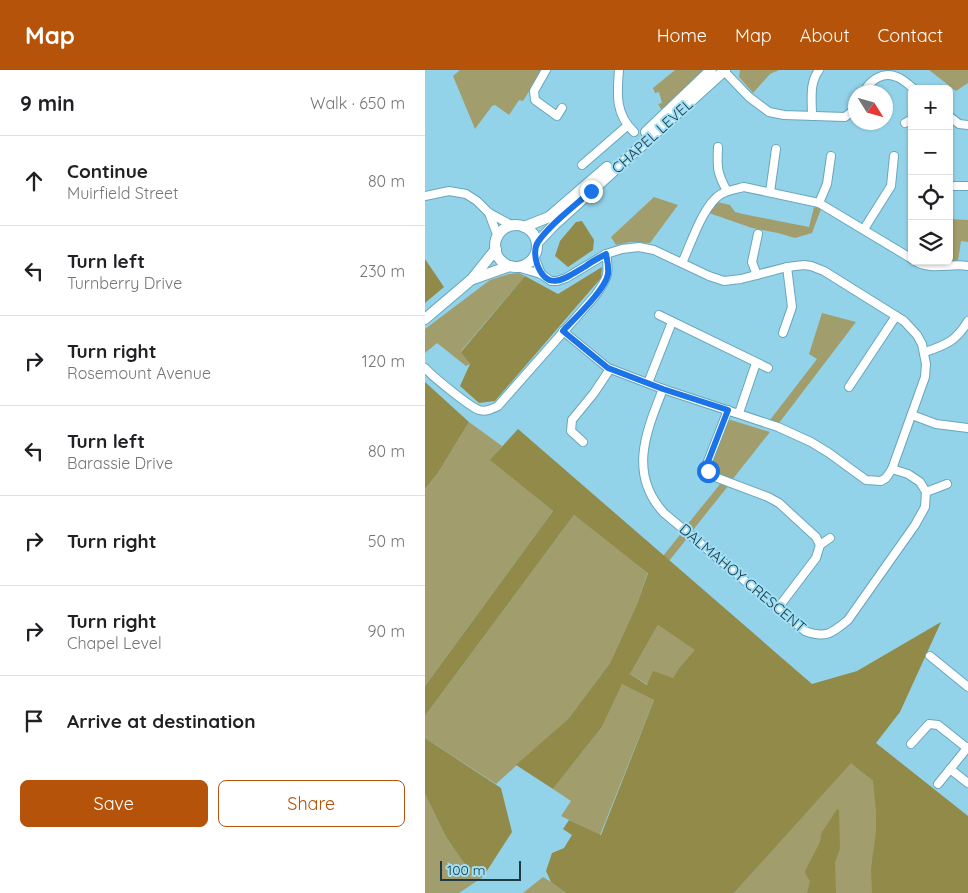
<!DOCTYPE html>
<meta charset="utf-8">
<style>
body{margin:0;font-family:Quicksand,sans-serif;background:#f6f6f6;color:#202124}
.controls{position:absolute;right:15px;top:15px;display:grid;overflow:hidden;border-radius:8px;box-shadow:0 1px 4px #0004}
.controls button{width:45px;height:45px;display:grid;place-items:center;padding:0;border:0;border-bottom:1px solid #e0e0e0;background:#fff;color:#202124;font:25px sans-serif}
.compass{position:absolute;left:423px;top:15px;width:45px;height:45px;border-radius:50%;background:#fff;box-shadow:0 1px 4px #0004;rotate:127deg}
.scale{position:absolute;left:15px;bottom:12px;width:81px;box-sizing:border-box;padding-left:5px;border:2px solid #203a44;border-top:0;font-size:14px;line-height:18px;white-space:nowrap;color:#203a44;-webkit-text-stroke:4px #a0e0f7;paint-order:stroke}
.stop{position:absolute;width:15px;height:15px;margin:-11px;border:4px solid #1a73e8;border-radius:50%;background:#fff}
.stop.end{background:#1a73e8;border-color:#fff;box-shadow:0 1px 5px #0008}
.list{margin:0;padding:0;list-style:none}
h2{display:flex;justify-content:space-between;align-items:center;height:65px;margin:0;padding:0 20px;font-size:21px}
h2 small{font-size:16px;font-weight:400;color:#757577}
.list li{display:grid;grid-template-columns:32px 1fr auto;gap:15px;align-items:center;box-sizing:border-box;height:90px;padding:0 20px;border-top:1px solid #e0e0e0}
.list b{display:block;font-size:19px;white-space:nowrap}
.list p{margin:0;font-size:16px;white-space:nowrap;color:#757577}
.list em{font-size:16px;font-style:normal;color:#757577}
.actions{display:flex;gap:10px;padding:15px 20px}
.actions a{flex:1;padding:11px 0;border:1px solid #b45309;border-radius:8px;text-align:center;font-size:18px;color:#b45309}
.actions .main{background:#b45309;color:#fff}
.icon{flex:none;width:28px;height:28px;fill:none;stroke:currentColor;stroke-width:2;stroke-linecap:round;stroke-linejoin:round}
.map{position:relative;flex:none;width:543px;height:823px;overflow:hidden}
header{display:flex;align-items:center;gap:30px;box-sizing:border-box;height:70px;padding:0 25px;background:#b45309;color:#fff}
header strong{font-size:24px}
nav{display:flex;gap:28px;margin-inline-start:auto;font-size:18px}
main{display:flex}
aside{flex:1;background:#fff}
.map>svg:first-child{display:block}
</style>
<header>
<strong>Map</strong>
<nav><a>Home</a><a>Map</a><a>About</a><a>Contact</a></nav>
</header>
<main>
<aside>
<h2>9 min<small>Walk · 650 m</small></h2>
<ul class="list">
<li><svg class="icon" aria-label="ahead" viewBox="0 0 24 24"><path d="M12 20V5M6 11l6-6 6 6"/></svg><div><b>Continue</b><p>Muirfield Street</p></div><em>80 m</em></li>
<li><svg class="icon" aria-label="left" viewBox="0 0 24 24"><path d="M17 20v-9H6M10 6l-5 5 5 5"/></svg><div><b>Turn left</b><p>Turnberry Drive</p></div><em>230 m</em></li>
<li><svg class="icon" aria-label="right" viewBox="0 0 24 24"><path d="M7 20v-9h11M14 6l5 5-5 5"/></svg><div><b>Turn right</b><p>Rosemount Avenue</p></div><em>120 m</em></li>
<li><svg class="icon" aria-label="left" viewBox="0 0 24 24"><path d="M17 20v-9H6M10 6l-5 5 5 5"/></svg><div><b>Turn left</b><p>Barassie Drive</p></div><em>80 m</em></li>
<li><svg class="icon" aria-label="right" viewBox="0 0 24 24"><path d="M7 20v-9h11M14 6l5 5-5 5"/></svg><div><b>Turn right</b></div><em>50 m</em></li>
<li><svg class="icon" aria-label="right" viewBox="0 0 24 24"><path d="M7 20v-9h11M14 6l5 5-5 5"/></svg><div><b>Turn right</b><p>Chapel Level</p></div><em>90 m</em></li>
<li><svg class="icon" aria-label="arrive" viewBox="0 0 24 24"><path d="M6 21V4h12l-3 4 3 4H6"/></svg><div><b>Arrive at destination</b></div></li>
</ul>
<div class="actions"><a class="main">Save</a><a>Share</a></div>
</aside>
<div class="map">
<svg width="543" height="823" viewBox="0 0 543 823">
<rect width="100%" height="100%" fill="#93d3ea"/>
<g fill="#a29d6c">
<polygon points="35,0 117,0 98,31 94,30 84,45 70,35 67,36 50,59 28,6"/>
<polygon points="250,0 280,0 238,42 233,34 237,33 234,22 230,23 228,18"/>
<polygon points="315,0 354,0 345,4 328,23 314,7"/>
<polygon points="504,0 543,0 543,13 531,21"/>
<polygon points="229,127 253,135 225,173 205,172 191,175 186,167"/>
<polygon points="292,132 305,135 310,142 318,144 384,157 389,137 396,139 387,163 370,168 353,163 327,158 284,143"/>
<polygon points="524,149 543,150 543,172 536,171 533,191 524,191"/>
<polygon points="94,203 100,206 36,281 45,294 41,296 12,273 0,283 0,259 65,210 84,204"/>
<polygon points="397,243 431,252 354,353 345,350 392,289 384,284"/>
<polygon points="306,350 345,362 307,410 290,404 286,393 301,351"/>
<polygon points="44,352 77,376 66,390 128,441 0,616 0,419 13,403"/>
<polygon points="296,413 303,416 268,460 262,455"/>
<polygon points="149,445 223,502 212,534 185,593 143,649 71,714 0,668 0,646"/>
<polygon points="258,461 264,466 244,491 238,486"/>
<polygon points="233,555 271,580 254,598 248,608 223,615 205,604"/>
<polygon points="197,613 229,630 175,765 136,746 146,731 128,719 177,657"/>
<polygon points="426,692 448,711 543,823 309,823"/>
<polygon points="0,724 21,767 38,792 58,807 34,823 0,823"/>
<polygon points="118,807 126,812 141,823 98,823"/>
</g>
<g fill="#928a49" fill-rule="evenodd">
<polygon points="157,151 169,170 168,180 143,197 130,186 135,171 151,152"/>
<polygon points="0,189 19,217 0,233"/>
<polygon points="177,197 176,208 70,331 54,333 35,316 45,294 36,282 100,206 133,224"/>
<polygon points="0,312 44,352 13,403 0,419"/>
<path d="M 93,359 L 387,614 L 432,601 L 516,552 L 475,642 L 451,673 L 543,746 L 543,823 L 447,823 L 446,799 L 451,761 L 451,741 L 448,711 L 426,693 L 309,823 L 141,823 L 126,812 L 121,801 L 127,783 L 139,778 L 147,765 L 138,759 L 144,750 L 176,765 L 229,630 L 197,614 L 177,657 L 128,719 L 91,695 L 143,649 L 185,593 L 212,534 L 223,503 L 149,445 L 0,646 L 0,616 L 128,441 L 65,390 ZM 233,555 L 270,580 L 254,598 L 248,608 L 228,601 L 222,615 L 205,604 Z"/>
<polygon points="0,668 76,718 87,762 58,807 38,792 21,767 0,724"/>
<polygon points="412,739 414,740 415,779 410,792 411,823 382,823 385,811 381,805 380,801 395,772 396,764"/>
</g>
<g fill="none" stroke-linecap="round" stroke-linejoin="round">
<defs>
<g id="minor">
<polyline points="121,0 109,21 110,30 132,46 137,38"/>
<path d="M 194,0 C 192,24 190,44 209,62"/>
<polyline points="298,0 324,27 344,42 359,45 420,47 430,39"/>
<path d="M 439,22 C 445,10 458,1 472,7 C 478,9 484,15 489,19"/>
<path d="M 387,46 C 387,30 384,13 394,0"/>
<polyline points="524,46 534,54 543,55"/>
<polyline points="480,53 487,49"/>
<path d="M 293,77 C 292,98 292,103 302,121"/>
<polyline points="157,95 202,56"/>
<polyline points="524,116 543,116"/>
<polyline points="345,122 351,79"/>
<polyline points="0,126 24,121 41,124 52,131 64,143 88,156"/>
<polyline points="394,133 402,114 406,86"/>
<polyline points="64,143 73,167"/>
<polyline points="439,159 466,116 469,86"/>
<polyline points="109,186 116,204"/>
<path d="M 490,191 C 506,201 525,193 543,196"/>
<path d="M 257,193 C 266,174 278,135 296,124 C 303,120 311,119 319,117 L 394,133 L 487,189"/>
<polyline points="92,197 116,204 126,211 132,211 141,208 181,184 197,179 214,177 229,180 284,206 299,211 316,209 362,197 379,195 386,196 399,201 479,251 492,265 497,274 501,294 500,307 467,399 461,408 456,411 441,410 404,383 386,372 353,357 238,319 183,298 138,261"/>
<polyline points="332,205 327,192 333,164"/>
<polyline points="234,245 343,298"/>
<polyline points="358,263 367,237 362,197"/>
<path d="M 500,282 C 521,275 531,271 543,251"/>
<path d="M 0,298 C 7,306 45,337 54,340 C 61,342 67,339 73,336 L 170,226 C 182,209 185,205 181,184"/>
<polyline points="223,313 247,252"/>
<polyline points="424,317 471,246"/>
<path d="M 238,319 C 221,362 203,404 239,443 L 380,561 C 401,569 407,563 423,550 L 490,455 L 500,437 L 501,422 L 495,412 L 483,404 L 467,399"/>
<polyline points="303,340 282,394 283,401 290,407 343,427 354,433 391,467 395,475 391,488 353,538"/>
<polyline points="314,343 331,293"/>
<polyline points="487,345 511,354 543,358"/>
<polyline points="158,372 146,361 147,350 169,323 185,299"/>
<polyline points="501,422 522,414"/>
<polyline points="395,475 405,468"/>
<polyline points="505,586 543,617"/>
<polyline points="486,674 504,654 513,655 542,678"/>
<polyline points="525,699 543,713"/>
<polyline points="513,714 543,677"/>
</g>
<g id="major">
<polyline points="221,62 286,0"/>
<circle cx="91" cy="176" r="21"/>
<polyline points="99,157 124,147 182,97"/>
<polyline points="112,173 129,155 300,0"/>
<polyline points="48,209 85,196"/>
<polyline points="0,249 47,209 71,179"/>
</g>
</defs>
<use href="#minor" stroke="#68a6bc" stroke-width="10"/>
<use href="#major" stroke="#68a6bc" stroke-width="12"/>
<use href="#minor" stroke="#fff" stroke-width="8"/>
<use href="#major" stroke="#fff" stroke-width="10"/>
</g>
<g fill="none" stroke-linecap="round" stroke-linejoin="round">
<path stroke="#1a73e8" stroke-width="6" d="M 166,121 C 150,136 125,154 113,172 C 109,178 110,187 112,194 C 123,224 142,207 161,196 C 167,191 174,188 181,184 C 182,190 184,197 183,204 C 181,219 149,249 138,261 L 183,298 L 238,319 L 303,340 L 282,394 L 283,401"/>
</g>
<g text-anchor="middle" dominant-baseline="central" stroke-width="4" stroke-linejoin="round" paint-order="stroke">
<g font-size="15" fill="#203a44" stroke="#a0e0f7">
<text transform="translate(227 66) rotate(-42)">CHAPEL LEVEL</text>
<text transform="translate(318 508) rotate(40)">DALMAHOY CRESCENT</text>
</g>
</g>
</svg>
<div class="controls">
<button>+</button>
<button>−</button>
<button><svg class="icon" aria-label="locate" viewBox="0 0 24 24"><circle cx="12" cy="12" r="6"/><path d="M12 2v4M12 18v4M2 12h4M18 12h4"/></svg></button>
<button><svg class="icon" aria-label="layers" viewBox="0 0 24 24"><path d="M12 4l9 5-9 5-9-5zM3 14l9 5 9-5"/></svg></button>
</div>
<svg class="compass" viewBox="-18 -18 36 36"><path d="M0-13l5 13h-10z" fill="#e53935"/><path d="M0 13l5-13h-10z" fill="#757577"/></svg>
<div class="scale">100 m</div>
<div class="stop" style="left:283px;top:401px"></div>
<div class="stop end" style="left:166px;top:121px"></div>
</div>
</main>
